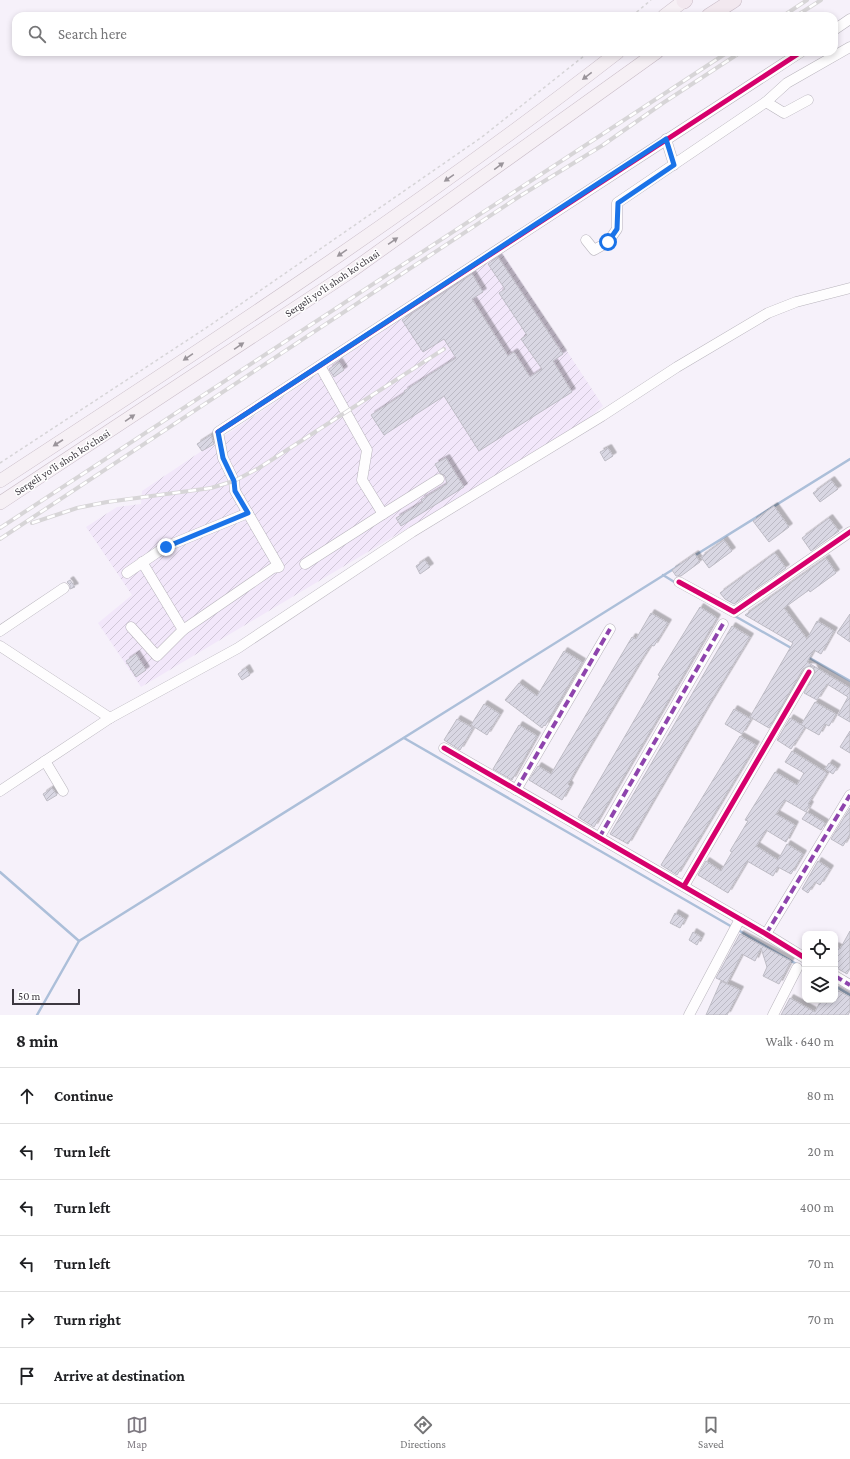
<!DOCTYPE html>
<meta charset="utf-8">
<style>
body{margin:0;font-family:"Crimson Pro",serif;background:#f6f6f6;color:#202124}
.controls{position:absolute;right:12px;bottom:12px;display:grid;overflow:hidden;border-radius:8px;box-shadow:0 2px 6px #0003}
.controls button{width:36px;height:36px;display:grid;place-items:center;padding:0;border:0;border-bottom:1px solid #e0e0e0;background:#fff;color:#202124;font:20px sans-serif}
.scale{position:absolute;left:12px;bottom:10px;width:68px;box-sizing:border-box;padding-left:4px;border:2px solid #3d3840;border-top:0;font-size:11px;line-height:14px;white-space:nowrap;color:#3d3840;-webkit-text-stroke:3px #fff;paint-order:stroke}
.stop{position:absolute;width:12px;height:12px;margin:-9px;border:3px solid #1a73e8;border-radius:50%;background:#fff}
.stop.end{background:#1a73e8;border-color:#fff;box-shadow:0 1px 4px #0008}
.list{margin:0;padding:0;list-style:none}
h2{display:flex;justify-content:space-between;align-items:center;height:52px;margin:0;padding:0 16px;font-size:17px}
h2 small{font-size:13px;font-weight:400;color:#757577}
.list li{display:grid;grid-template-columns:26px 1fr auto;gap:12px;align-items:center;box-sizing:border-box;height:56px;padding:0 16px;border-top:1px solid #e0e0e0}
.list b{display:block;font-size:15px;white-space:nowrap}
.list em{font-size:13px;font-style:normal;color:#757577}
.icon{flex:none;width:22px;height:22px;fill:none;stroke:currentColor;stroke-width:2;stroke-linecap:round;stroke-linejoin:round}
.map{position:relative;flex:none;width:850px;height:1015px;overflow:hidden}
.search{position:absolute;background:#fff;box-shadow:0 2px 6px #0003;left:12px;right:12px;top:12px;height:44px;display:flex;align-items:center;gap:10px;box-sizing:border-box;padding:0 14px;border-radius:12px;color:#757577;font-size:15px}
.sheet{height:388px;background:#fff}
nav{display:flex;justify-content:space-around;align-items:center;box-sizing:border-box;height:56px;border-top:1px solid #e0e0e0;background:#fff;font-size:11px;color:#757577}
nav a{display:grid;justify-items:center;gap:2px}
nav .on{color:#7e7981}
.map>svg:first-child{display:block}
</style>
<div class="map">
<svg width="850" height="1015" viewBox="0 0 850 1015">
<defs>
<pattern id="industrial-furrows" width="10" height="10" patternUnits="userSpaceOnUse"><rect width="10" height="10" fill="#f2e7fa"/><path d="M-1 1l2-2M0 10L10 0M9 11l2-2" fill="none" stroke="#d0c7d7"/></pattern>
<pattern id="building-hatch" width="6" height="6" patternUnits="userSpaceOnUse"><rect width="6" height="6" fill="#d9d7e3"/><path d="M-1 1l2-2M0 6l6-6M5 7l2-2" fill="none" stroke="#bbb9c4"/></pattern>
<filter id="shadow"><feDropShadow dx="3.5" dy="-3.5" stdDeviation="0" flood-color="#0004"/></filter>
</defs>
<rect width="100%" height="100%" fill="#f6f1fa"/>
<polygon fill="url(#industrial-furrows)" points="501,251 603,406 583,423 569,432 141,687 98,623 132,595 86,527 117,507 141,504 142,491"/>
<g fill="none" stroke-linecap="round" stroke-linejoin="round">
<g stroke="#acbfd9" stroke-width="2.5">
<polyline points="694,556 850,459"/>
<polyline points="663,575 676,583"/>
<polyline points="733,615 793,649"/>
<polyline points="808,657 850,681"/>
<polyline points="404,738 734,928"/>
<polyline points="0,872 79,941"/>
<polyline points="738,930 805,969"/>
<polyline points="835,986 850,995"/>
<polyline points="37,1015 79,941 680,565"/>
</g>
</g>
<g fill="url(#building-hatch)" stroke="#bebcc5" filter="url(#shadow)">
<polygon points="498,257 563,354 553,361 572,392 479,451 444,396 384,435 371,415 405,393 404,391 456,358 444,339 423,352 402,320 472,274 483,292 472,299 508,356 514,352 530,377 542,369 521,339 527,335 499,293 505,289 488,264"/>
<polygon points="339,362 344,370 334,377 329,369"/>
<polygon points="211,435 214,444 202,451 197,444"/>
<polygon points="608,448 613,456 605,461 600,452"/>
<polygon points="446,458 464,487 401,526 396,518 423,502 421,500 447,484 445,476 440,473 435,464"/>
<polygon points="831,480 838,489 820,502 813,493"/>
<polygon points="774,506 789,527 769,542 753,521"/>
<polygon points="829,518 839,531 811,551 802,538"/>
<polygon points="724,540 732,551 709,568 701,557"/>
<polygon points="775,553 786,568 734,604 725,599 720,593"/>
<polygon points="695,554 700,562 681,576 676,576 672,570"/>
<polygon points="826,558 836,573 810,592 809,590 784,608 807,639 817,621 834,631 821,654 814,650 807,662 850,688 850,722 838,715 848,697 827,684 817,700 804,693 815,672 813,667 809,666 803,669 769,728 750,717 793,643 745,615"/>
<polygon points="425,560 430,567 420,574 416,566"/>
<polygon points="70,580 75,587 70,589 70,585 67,582"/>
<polygon points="700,607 717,618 594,827 578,817 660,676 658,675"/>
<polygon points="651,613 668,623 654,646 651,645 640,662 577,768 568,784 570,786 562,800 529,780 538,766 551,774 632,637 636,639"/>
<polygon points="850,614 850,642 837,633"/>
<polygon points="732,626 750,637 708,706 628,844 610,834"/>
<polygon points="564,651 582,662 545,726 544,725 542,728 505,700 519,683 537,696"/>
<polygon points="136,654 146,670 136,677 126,661"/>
<polygon points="246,668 250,675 242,680 238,674"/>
<polygon points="815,702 836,714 829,726 825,724 819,735 801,725"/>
<polygon points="484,704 500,714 487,735 471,725"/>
<polygon points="734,709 751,719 742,734 725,724"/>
<polygon points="790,718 805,727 791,749 777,740"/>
<polygon points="457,719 473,728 460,750 444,740"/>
<polygon points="519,725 537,736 512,780 493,769"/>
<polygon points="850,731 850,753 840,747"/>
<polygon points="740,736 756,745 677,875 661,865"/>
<polygon points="792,751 827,773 808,804 810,805 806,812 785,800 776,814 795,825 786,842 766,830 756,846 778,860 787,844 803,854 791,874 778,867 773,876 747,861 728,893 698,875 706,861 721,871 732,852 730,851 748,821 745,820 775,772 797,785 804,773 785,762"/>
<polygon points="829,763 837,768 833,774 825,769"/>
<polygon points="52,788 57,795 47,801 43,794"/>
<polygon points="850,808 850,834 843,846 831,839"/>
<polygon points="807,812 825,823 821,830 802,819"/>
<polygon points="818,861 830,869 820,885 815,882 808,893 802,889"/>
<polygon points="675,913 685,919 680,928 670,923"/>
<polygon points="850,931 850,968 847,974 835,967 835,946 840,949"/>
<polygon points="693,932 701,937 697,945 689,940"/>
<polygon points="740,934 791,961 779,984 763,976 767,967 761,948 755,961 742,954 727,983 716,978"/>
<polygon points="721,981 740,990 727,1015 706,1015"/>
<polygon points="835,989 850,997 850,1011 848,1015 781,1015 790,998 815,1012 821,1000 835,1000"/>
</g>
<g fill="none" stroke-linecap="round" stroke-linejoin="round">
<defs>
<g id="minor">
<polyline points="834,30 850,19"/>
<polyline points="766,102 784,113 808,100"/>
<polyline points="666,139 674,165"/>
<polyline points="586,240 594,250 608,242 617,229 617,203 766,102 787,83 850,47"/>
<polyline points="383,514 439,479"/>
<polyline points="142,562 183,630"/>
<polyline points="305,564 383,514 362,480 367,450 320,366"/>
<polyline points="127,573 165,547 248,513"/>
<polyline points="679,582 734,612 850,532"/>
<polyline points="131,627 157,656 183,630 273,568 279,567 235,491 234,481 223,458 218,432 801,52"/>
<polyline points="0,631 64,588"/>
<polyline points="0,646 110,718"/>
<polyline points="444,748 766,934 805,958"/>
<polyline points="45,761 63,791"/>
<polyline points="516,790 610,629"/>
<polyline points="0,791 110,718 238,648 412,532 602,416 677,367 768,313 796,302 850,288"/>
<polyline points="599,838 723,624"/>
<polyline points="684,886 809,672"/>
<polyline points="766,934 850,795"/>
<polyline points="835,976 850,985"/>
<polyline points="689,1015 740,919"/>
<polyline points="773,1015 797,968"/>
</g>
<g id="major">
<polyline points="664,16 685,0"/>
<path d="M 0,481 C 210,344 420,206 618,52"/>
<polyline points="0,503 350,272 657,52"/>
</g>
<g id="highway">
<polyline points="684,1 685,0"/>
<polyline points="709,16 734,0"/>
</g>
</defs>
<use href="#minor" stroke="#b8b4bc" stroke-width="11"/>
<use href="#major" stroke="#c9bcc7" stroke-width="14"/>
<use href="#highway" stroke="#c9bcc7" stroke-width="16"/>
<g stroke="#d6d4d7" stroke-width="1.5" stroke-dasharray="3 3" stroke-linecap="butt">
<polyline points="632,16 651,0"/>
<polyline points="0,463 209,326 482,137 589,52"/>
</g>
<use href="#minor" stroke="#fefdfe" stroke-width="10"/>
<use href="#major" stroke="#f6f0f5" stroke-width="13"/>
<use href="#highway" stroke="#f2e8ef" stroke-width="15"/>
<defs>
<g id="rail">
<polyline points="783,16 807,0"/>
<polyline points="796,16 821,0"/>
<polyline points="32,523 77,508 107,502 211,488 234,481 259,468 444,349"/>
<polyline points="0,528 728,52"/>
<polyline points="0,539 520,196 603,145 663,103 741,52"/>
</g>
</defs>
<use href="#rail" stroke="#d7d5d7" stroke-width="4"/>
<use href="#rail" stroke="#fff" stroke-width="2.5" stroke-dasharray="8" stroke-linecap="butt"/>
<g stroke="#8e44ad" stroke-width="4" stroke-dasharray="8 4" stroke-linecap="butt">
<polyline points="516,790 610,629"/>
<polyline points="599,838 723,624"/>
<polyline points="766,934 850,795"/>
<polyline points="835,976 850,985"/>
</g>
<defs>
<g id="cycleway">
<polyline points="218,432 801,52"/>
<polyline points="679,582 734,612 850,532"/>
<polyline points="444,748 766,934 805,958"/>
<polyline points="684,886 809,672"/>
</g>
</defs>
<use href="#cycleway" stroke="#fff" stroke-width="8"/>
<use href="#cycleway" stroke="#d6006c" stroke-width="5"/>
</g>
<defs><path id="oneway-solid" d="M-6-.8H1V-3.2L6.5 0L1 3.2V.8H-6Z"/></defs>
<g fill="#9a949a">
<use href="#oneway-solid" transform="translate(587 76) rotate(142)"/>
<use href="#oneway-solid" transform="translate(499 166) rotate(-36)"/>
<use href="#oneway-solid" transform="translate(449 178) rotate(145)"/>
<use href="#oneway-solid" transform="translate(393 241) rotate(-35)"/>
<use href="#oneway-solid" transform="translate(342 253) rotate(145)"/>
<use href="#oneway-solid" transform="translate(239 346) rotate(-34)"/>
<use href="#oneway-solid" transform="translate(188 357) rotate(146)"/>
<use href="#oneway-solid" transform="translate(130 418) rotate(-34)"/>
<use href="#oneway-solid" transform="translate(58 443) rotate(147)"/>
</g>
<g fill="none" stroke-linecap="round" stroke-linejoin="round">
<polyline stroke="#1a73e8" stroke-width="5" points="166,547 248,513 235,491 234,481 223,458 218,432 666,139 674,165 618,203 617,229 608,242"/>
</g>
<g text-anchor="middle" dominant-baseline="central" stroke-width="3" stroke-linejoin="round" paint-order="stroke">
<g font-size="11" fill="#3d3840" stroke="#fff">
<text transform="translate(332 283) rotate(-34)">Sergeli yo‘li shoh ko‘chasi</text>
<text transform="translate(62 462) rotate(-33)">Sergeli yo‘li shoh ko‘chasi</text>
</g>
</g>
</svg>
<div class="controls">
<button><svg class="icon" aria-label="locate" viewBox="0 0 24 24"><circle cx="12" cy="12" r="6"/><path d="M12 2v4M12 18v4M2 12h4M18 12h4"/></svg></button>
<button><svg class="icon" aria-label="layers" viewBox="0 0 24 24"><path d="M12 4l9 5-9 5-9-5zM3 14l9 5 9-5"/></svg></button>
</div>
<div class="scale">50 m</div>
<div class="stop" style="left:608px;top:242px"></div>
<div class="stop end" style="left:166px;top:547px"></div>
<div class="search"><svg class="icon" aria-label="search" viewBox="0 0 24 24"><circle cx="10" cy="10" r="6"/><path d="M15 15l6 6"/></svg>Search here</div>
</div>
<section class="sheet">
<h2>8 min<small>Walk · 640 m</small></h2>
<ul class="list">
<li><svg class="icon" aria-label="ahead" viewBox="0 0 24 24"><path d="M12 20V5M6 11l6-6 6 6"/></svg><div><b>Continue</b></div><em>80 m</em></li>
<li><svg class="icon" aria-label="left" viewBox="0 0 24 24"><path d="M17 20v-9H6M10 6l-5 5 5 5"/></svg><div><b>Turn left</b></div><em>20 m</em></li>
<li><svg class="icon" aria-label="left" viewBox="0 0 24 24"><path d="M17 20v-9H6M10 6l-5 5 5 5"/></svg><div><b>Turn left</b></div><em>400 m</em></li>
<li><svg class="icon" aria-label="left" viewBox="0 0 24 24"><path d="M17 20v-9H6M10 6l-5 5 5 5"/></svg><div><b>Turn left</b></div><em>70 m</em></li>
<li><svg class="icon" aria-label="right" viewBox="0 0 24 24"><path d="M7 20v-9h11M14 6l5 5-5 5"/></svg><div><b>Turn right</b></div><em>70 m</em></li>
<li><svg class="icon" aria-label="arrive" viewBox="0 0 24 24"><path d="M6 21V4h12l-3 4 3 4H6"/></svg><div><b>Arrive at destination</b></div></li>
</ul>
</section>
<nav>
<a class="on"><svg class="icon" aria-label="map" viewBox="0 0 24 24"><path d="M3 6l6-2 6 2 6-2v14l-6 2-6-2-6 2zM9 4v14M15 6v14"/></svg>Map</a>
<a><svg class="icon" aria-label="directions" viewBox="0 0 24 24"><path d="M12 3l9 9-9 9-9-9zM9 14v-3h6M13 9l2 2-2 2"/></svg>Directions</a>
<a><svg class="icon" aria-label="saved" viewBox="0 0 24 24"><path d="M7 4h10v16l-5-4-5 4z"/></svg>Saved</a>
</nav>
